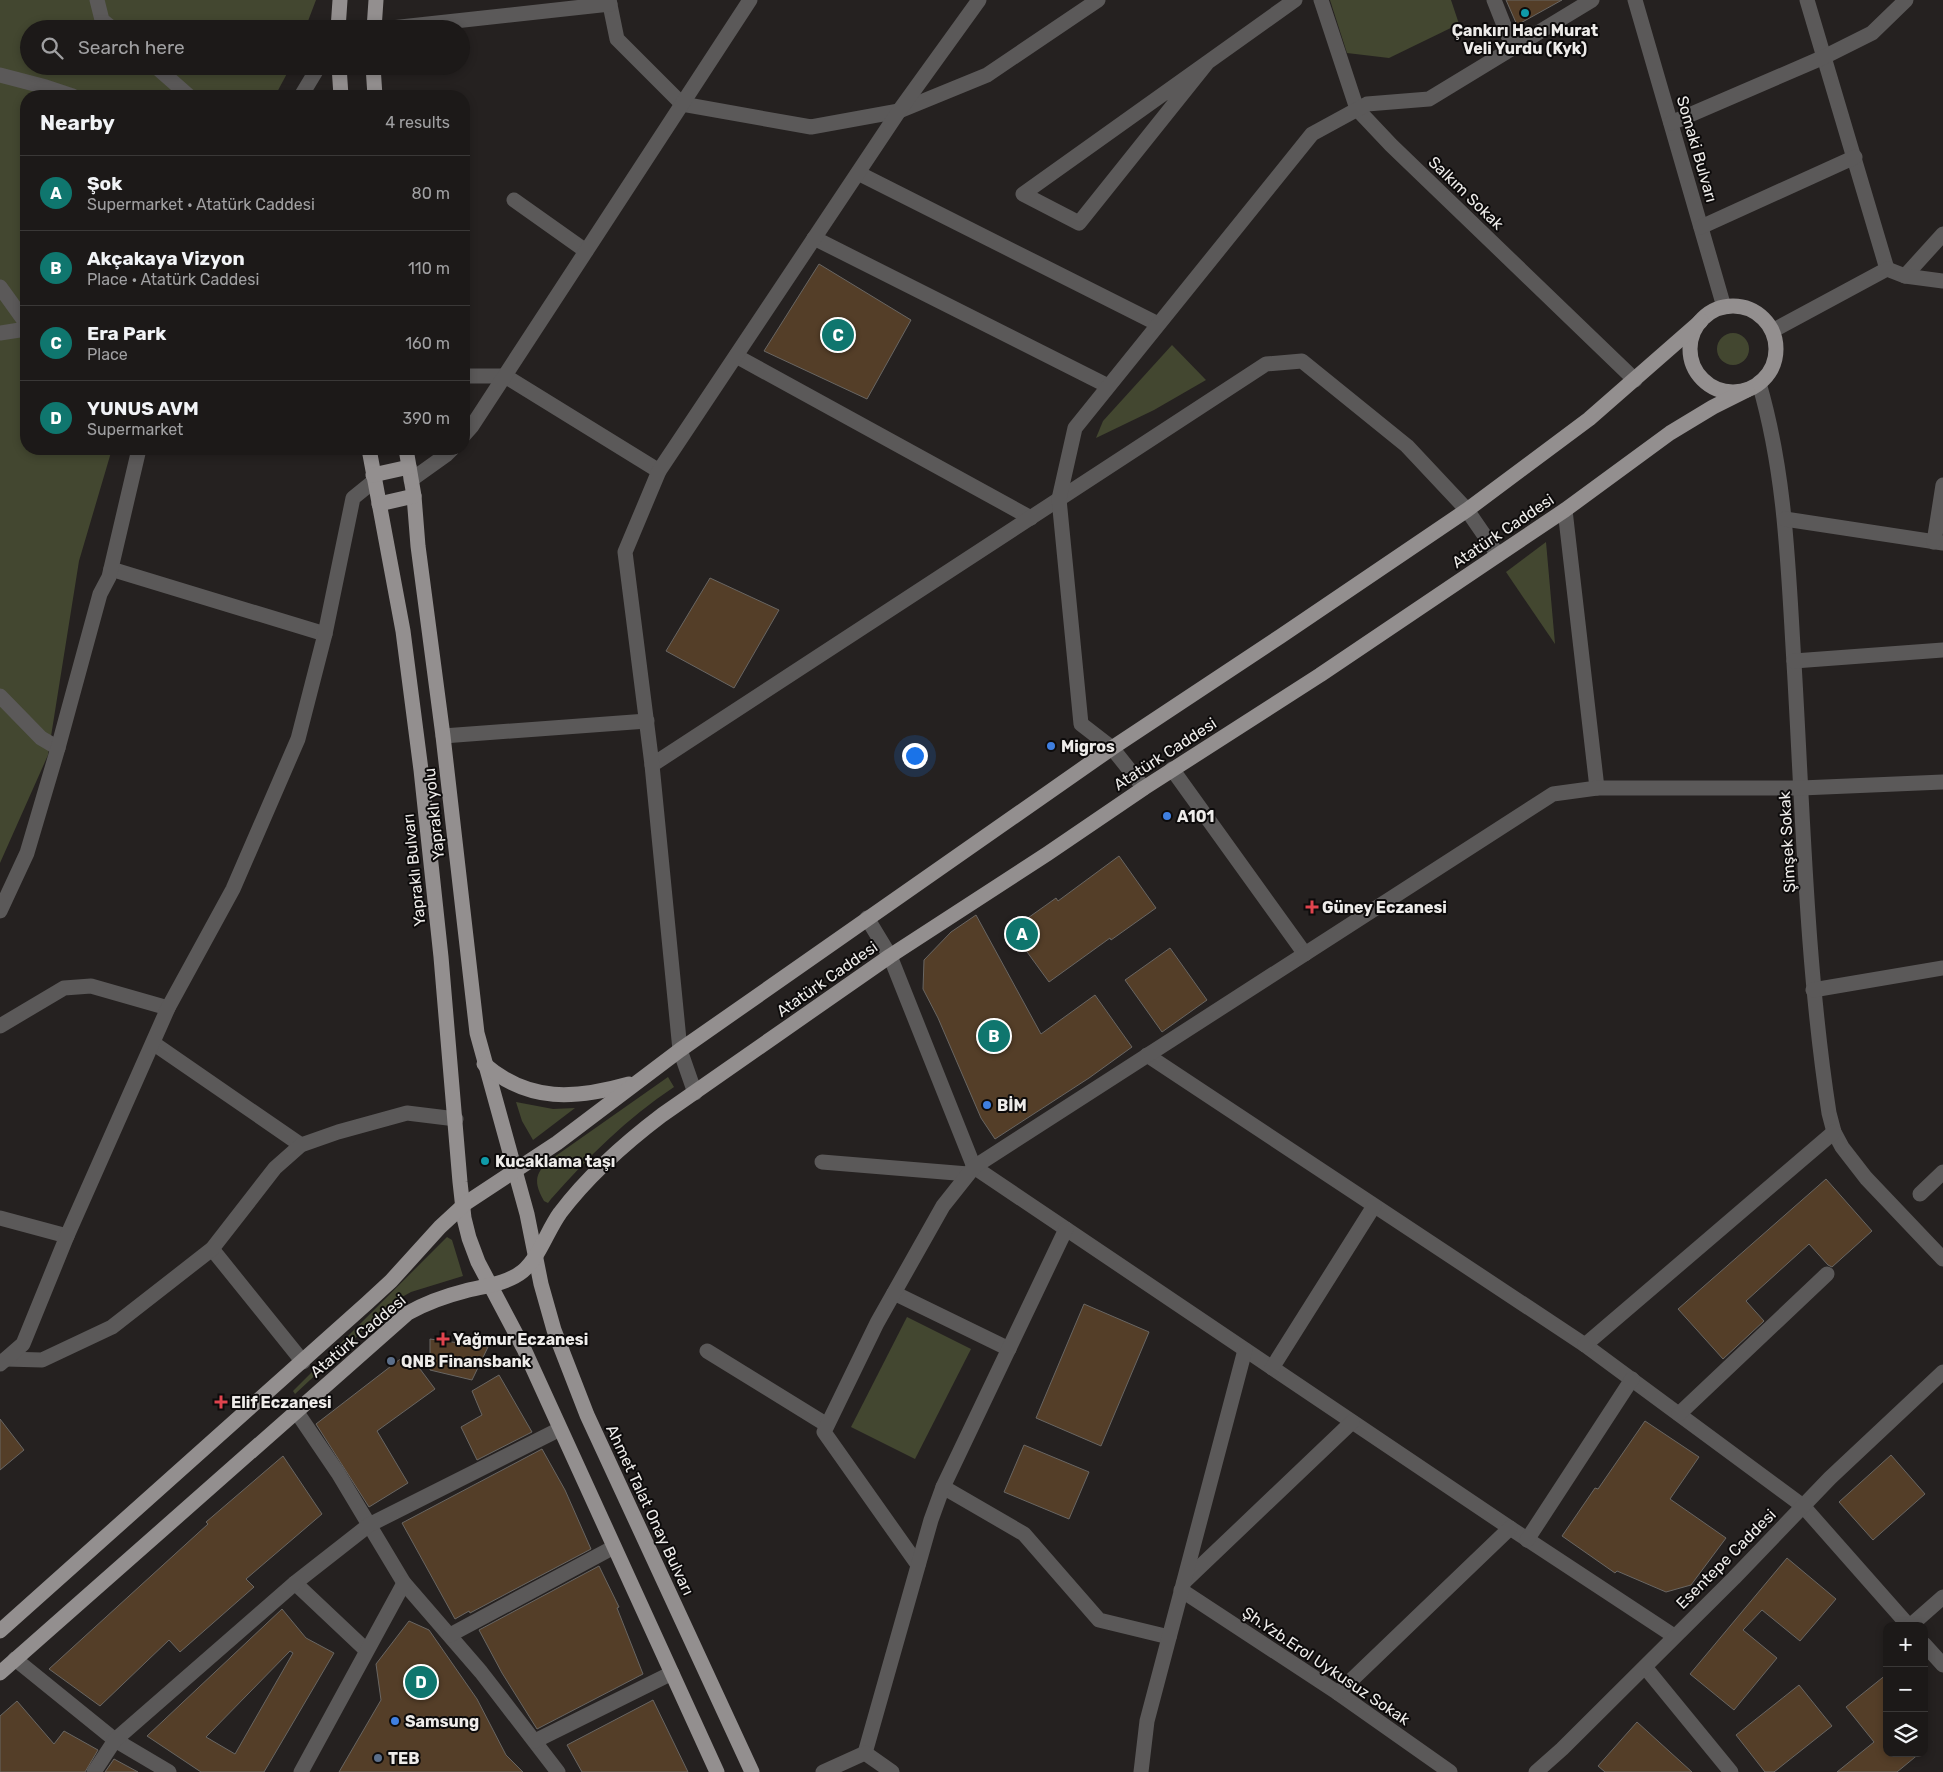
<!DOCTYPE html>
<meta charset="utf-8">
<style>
body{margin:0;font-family:Rubik,sans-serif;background:#252221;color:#f1f3f6}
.controls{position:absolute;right:15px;bottom:15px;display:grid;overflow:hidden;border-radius:10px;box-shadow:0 2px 8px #0003}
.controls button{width:45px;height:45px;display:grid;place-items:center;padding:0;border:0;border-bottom:1px solid #3a3837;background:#1c1918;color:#f1f3f6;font:25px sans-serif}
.you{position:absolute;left:914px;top:755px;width:18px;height:18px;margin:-12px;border:4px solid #fff;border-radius:50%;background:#1a73e8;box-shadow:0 0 0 8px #1a73e833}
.badge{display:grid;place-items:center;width:32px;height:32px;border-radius:50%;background:#0f766e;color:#fff;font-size:16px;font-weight:700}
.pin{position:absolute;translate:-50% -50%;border:2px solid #fff;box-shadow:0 1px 5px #0006}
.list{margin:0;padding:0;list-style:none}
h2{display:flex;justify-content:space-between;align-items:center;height:65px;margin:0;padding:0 20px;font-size:21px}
h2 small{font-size:16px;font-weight:400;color:#a0a0a2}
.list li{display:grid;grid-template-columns:32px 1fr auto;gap:15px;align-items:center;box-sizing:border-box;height:75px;padding:0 20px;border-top:1px solid #3a3837}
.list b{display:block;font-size:19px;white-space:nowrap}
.list p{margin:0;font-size:16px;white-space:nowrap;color:#a0a0a2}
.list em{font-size:16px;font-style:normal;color:#a0a0a2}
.icon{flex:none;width:28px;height:28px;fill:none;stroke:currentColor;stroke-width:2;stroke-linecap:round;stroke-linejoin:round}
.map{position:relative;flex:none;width:1943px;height:1772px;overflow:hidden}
.search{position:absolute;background:#1c1918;box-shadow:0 2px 8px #0003;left:20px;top:20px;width:450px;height:55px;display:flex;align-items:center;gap:12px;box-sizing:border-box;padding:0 18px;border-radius:28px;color:#a0a0a2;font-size:19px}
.panel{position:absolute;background:#1c1918;box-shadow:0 2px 8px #0003;left:20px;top:90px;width:450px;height:365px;border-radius:20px}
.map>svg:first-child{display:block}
</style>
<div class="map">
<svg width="1943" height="1772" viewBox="0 0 1943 1772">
<rect width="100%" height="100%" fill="#252120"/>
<g fill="#434730">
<polygon points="0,0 316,0 305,29 29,29 29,66 291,66 275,96 26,96 26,449 112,449 79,561 48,755 0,863"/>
<polygon points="1330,0 1451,0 1459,24 1389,58 1347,53"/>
<circle cx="1733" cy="349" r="16"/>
<polygon points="1172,345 1206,380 1154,410 1096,438 1103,421"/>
<polygon points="1546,542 1555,644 1506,572"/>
<path d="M 668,1077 L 674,1087 C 627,1118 588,1157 551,1199 L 548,1203 L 544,1201 C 531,1178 537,1170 557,1155 Z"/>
<polygon points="516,1102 553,1109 575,1108 533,1140 522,1121"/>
<polygon points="447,1237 452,1240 463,1276 411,1292 395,1301 295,1394 293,1391"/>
<polygon points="907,1317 971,1349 915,1459 851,1427"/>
</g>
<g fill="#543e28" stroke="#696663" fill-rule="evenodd">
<polygon points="1506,0 1562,0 1517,25"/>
<polygon points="819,264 911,320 867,399 764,351"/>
<polygon points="710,578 779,610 734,688 666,651"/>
<polygon points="1119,856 1156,908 1111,940 1110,938 1049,982 1011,930 1056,898 1058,901"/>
<polygon points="976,915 1041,1034 1095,995 1132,1047 1089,1078 995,1139 981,1118 938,1018 923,989 924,960 951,932"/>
<polygon points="1170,948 1207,1000 1162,1032 1125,980"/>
<polygon points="1826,1179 1872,1231 1832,1267 1828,1265 1809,1244 1746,1301 1764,1321 1723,1359 1678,1309"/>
<polygon points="1084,1304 1149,1332 1101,1446 1036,1418"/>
<polygon points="430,1339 488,1347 472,1380 430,1370"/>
<polygon points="408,1353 435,1389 377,1431 408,1483 369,1507 316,1424"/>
<polygon points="499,1375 532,1432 477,1460 461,1427 482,1415 472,1391"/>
<polygon points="0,1419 24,1450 0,1470"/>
<polygon points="1645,1421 1699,1457 1670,1499 1726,1538 1691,1585 1666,1592 1617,1571 1615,1573 1562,1536 1595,1488 1598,1489"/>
<polygon points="1024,1445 1089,1472 1069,1519 1004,1492"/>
<polygon points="542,1449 565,1490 591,1549 470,1613 469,1611 455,1619 402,1523"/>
<polygon points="1891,1455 1925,1494 1873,1540 1839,1502"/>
<polygon points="283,1456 322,1514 246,1579 254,1587 180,1652 169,1640 100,1706 49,1669 208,1524 206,1522"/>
<polygon points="1787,1558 1836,1599 1800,1641 1762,1610 1743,1630 1777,1658 1734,1710 1690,1674"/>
<polygon points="599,1566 619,1607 617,1608 643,1674 537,1729 502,1673 479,1630"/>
<path d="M 282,1609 L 306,1638 L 334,1653 L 264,1772 L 201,1772 L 147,1736 ZM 290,1651 L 293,1653 L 235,1754 L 206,1737 Z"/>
<polygon points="409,1621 429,1630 477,1699 506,1755 523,1772 339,1772 381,1700 376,1664"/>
<polygon points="1887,1674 1887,1753 1920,1753 1897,1772 1837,1772 1874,1742 1846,1707"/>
<polygon points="1799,1685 1832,1726 1774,1772 1765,1772 1736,1735"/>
<polygon points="653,1700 688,1772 582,1772 567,1745"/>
<polygon points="17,1701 54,1744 64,1731 98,1750 85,1772 0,1772 0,1716"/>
<polygon points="1637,1722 1692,1772 1605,1772 1598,1766"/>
<polygon points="114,1759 138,1772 105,1772"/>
</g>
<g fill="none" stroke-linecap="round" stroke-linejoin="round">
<g stroke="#5b5959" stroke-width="15">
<polyline points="97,0 102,20 113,29"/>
<polyline points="609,0 617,39 682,104 811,127 899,111 987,75 1098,0"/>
<polyline points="1321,0 1357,109 1391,145 1635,380"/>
<polyline points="1494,0 1513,48"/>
<polyline points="1635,0 1724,307"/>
<polyline points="1807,0 1887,269"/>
<polyline points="382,29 610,4"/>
<polyline points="1207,63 1079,223 1023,194 1295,0"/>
<polyline points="155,66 189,96"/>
<polyline points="0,75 46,87 73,96"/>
<polyline points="301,96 319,66"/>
<polyline points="1671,123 1824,57 1872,33 1906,0"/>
<polyline points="858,173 1158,324"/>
<polyline points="514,200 586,251"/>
<polyline points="1701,227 1855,157"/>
<polyline points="814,238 1108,386"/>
<polyline points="1905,276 1943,234"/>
<polyline points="0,287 26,323"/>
<polyline points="1772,331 1887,269 1905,276 1943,281"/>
<polyline points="0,333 26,329"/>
<polyline points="736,356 1031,518"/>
<polyline points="464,376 505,376 659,471"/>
<path d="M 1759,383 C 1786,476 1788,567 1794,663 C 1803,813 1806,964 1829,1113 L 1834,1132 L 1842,1147 L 1866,1178 L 1943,1259"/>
<polyline points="464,435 472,426 750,0"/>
<polyline points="411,480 446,455 452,449"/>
<polyline points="1565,510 1597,788"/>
<polyline points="1785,519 1943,543"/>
<polyline points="1934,542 1943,485"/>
<polyline points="111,569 325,634"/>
<polyline points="1794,661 1943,650"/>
<polyline points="0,696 41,738 58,748"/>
<polyline points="443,736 647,721"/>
<polyline points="652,765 1266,364 1302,361 1407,446 1467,510 1498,555"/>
<polyline points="1172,769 1305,954"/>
<polyline points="1144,788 1112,748 1081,724 1059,499 1075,428 1312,134 1367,104 1429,99 1592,0"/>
<polyline points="0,911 27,853 58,748 100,594 109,577 139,449"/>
<polyline points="867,918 890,956 974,1167 1510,1528 1674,1636"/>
<polyline points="1813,990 1943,968"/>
<polyline points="0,1026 64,988 91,986 168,1008"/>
<polyline points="153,1043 301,1145"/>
<polyline points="1147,1055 1585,1345 1803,1506 1909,1626"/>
<polyline points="695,1093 680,1050 652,765 625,552 659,471 899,111 979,0"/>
<polyline points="822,1162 968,1174"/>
<polyline points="1920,1194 1943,1172"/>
<polyline points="0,1218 67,1236"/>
<polyline points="212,1249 303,1362"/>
<polyline points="894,1293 1009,1349"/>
<polyline points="1585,1345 1834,1132"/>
<polyline points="707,1351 827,1425"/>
<polyline points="6,1359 42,1360 112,1327 212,1249 275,1168 301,1145 338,1132 407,1113 456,1119"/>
<polyline points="0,1364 23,1344 67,1236 168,1008 233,889 298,739 325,634 353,498 374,481"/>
<polyline points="1272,1368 1374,1206"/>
<polyline points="296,1411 338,1473 404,1583 481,1672 558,1772"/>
<polyline points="1679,1414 1827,1274"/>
<polyline points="943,1487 1024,1534 1099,1620 1169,1637"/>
<polyline points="1527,1540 1632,1379"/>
<polyline points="918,1565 824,1432 877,1323 943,1206 974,1167 1553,794 1597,788 1801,788 1943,782"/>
<polyline points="1184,1582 1352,1422"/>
<polyline points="295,1583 366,1650"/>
<polyline points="1181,1590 1338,1693 1450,1772"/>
<polyline points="1910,1626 1943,1597"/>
<polyline points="450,1635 614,1547"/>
<polyline points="1924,1644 1943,1665"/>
<polyline points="15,1659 115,1740 169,1772"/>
<polyline points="1645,1667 1731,1772"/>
<polyline points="1338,1693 1510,1528"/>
<polyline points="535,1741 672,1673"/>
<polyline points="865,1753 931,1520 943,1487 1066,1229"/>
<polyline points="94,1772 115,1740 295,1583 369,1525 560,1429"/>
<polyline points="301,1772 404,1583"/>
<polyline points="823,1772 865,1753 892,1772"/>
<polyline points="1141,1772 1147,1721 1245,1350"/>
<polyline points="1536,1772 1562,1749 1734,1578 1830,1478 1943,1372"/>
</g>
<g stroke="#938f8f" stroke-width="15">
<polyline points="338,29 340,0"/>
<polyline points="374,29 376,0"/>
<polyline points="339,66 341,96"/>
<polyline points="373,66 375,96"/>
<circle cx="1733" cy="349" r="43"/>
<polyline points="369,449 403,631 421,770 441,957 460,1182 464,1218 469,1238 478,1262 524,1349 717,1772"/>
<polyline points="406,449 414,496 418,546 443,736 477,1033 527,1214 541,1284 554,1330 587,1415 752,1772"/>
<polyline points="373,475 409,467"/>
<polyline points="379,504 414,496"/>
<path d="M 484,1064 C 529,1103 576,1099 629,1084"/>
<polyline points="0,1631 366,1304 391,1281 440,1227 466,1203 557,1143 680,1050 1112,748 1281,636 1467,510 1589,419 1701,321"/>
<path d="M 0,1673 L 408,1313 C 426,1303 445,1296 465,1291 C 484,1286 507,1284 523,1271 C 540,1256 547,1231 560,1213 C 588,1176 625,1143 662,1115 L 890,956 L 1047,854 L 1144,788 L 1320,675 L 1498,555 L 1565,510 L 1670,433 L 1713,407 L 1747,390"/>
</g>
</g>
<g fill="#0f9aa8" stroke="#0d0b0b" stroke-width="2">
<circle cx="1525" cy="13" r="5"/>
<circle cx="485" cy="1161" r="5"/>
</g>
<g fill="#3f7fe0" stroke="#0d0b0b" stroke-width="2">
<circle cx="1051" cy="746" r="5"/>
<circle cx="1167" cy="816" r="5"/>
<circle cx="987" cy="1105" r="5"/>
<circle cx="395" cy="1721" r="5"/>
</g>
<g fill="#e0444e" stroke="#0d0b0b" stroke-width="2">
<path d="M1309.5 899.5h5v5h5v5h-5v5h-5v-5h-5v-5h5z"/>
<path d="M440.5 1331.5h5v5h5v5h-5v5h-5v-5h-5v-5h5z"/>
<path d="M218.5 1394.5h5v5h5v5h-5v5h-5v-5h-5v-5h5z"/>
</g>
<g fill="#5c6f8a" stroke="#0d0b0b" stroke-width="2">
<circle cx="391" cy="1361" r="5"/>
<circle cx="378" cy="1758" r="5"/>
</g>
<g text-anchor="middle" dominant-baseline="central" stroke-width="4" stroke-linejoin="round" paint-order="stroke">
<g font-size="16" font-weight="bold" fill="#eeecea" stroke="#0d0b0b" text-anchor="start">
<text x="1525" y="30" text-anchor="middle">Çankırı Hacı Murat<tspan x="1525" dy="18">Veli Yurdu (Kyk)</tspan></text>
<text x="1061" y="746">Migros</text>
<text x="1177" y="816">A101</text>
<text x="1322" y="907">Güney Eczanesi</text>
<text x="997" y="1105">BİM</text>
<text x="495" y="1161">Kucaklama taşı</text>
<text x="453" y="1339">Yağmur Eczanesi</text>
<text x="401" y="1361">QNB Finansbank</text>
<text x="231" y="1402">Elif Eczanesi</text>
<text x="405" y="1721">Samsung</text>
<text x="388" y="1758">TEB</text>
</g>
<g font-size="16" fill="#eeecea" stroke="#0d0b0b">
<text transform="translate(1697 149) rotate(74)">Somaki Bulvarı</text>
<text transform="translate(1466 193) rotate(44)">Salkım Sokak</text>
<text transform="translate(1503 531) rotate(-34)">Atatürk Caddesi</text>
<text transform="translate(1165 754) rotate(-33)">Atatürk Caddesi</text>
<text transform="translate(434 814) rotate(-96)">Yapraklı yolu</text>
<text transform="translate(1787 842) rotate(-93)">Şimşek Sokak</text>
<text transform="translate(414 870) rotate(-96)">Yapraklı Bulvarı</text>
<text transform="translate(827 979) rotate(-35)">Atatürk Caddesi</text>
<text transform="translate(358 1336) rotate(-40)">Atatürk Caddesi</text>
<text transform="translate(650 1510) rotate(65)">Ahmet Talat Onay Bulvarı</text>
<text transform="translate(1726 1559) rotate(-45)">Esentepe Caddesi</text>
<text transform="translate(1326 1666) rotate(34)">Şh.Yzb.Erol Uykusuz Sokak</text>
</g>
</g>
</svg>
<div class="controls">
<button>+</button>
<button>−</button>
<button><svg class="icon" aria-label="layers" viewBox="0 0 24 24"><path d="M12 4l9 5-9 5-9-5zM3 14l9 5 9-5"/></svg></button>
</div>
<div class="you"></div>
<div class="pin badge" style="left:1022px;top:934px">A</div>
<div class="pin badge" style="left:994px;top:1036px">B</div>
<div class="pin badge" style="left:838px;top:335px">C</div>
<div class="pin badge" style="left:421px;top:1682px">D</div>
<div class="search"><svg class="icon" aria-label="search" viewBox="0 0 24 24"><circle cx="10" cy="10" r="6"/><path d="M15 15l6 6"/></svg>Search here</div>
<section class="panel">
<h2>Nearby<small>4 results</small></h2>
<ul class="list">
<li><span class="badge">A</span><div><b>Şok</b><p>Supermarket · Atatürk Caddesi</p></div><em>80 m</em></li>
<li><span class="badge">B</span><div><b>Akçakaya Vizyon</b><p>Place · Atatürk Caddesi</p></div><em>110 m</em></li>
<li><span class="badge">C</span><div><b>Era Park</b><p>Place</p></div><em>160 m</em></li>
<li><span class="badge">D</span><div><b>YUNUS AVM</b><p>Supermarket</p></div><em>390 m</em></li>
</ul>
</section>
</div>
